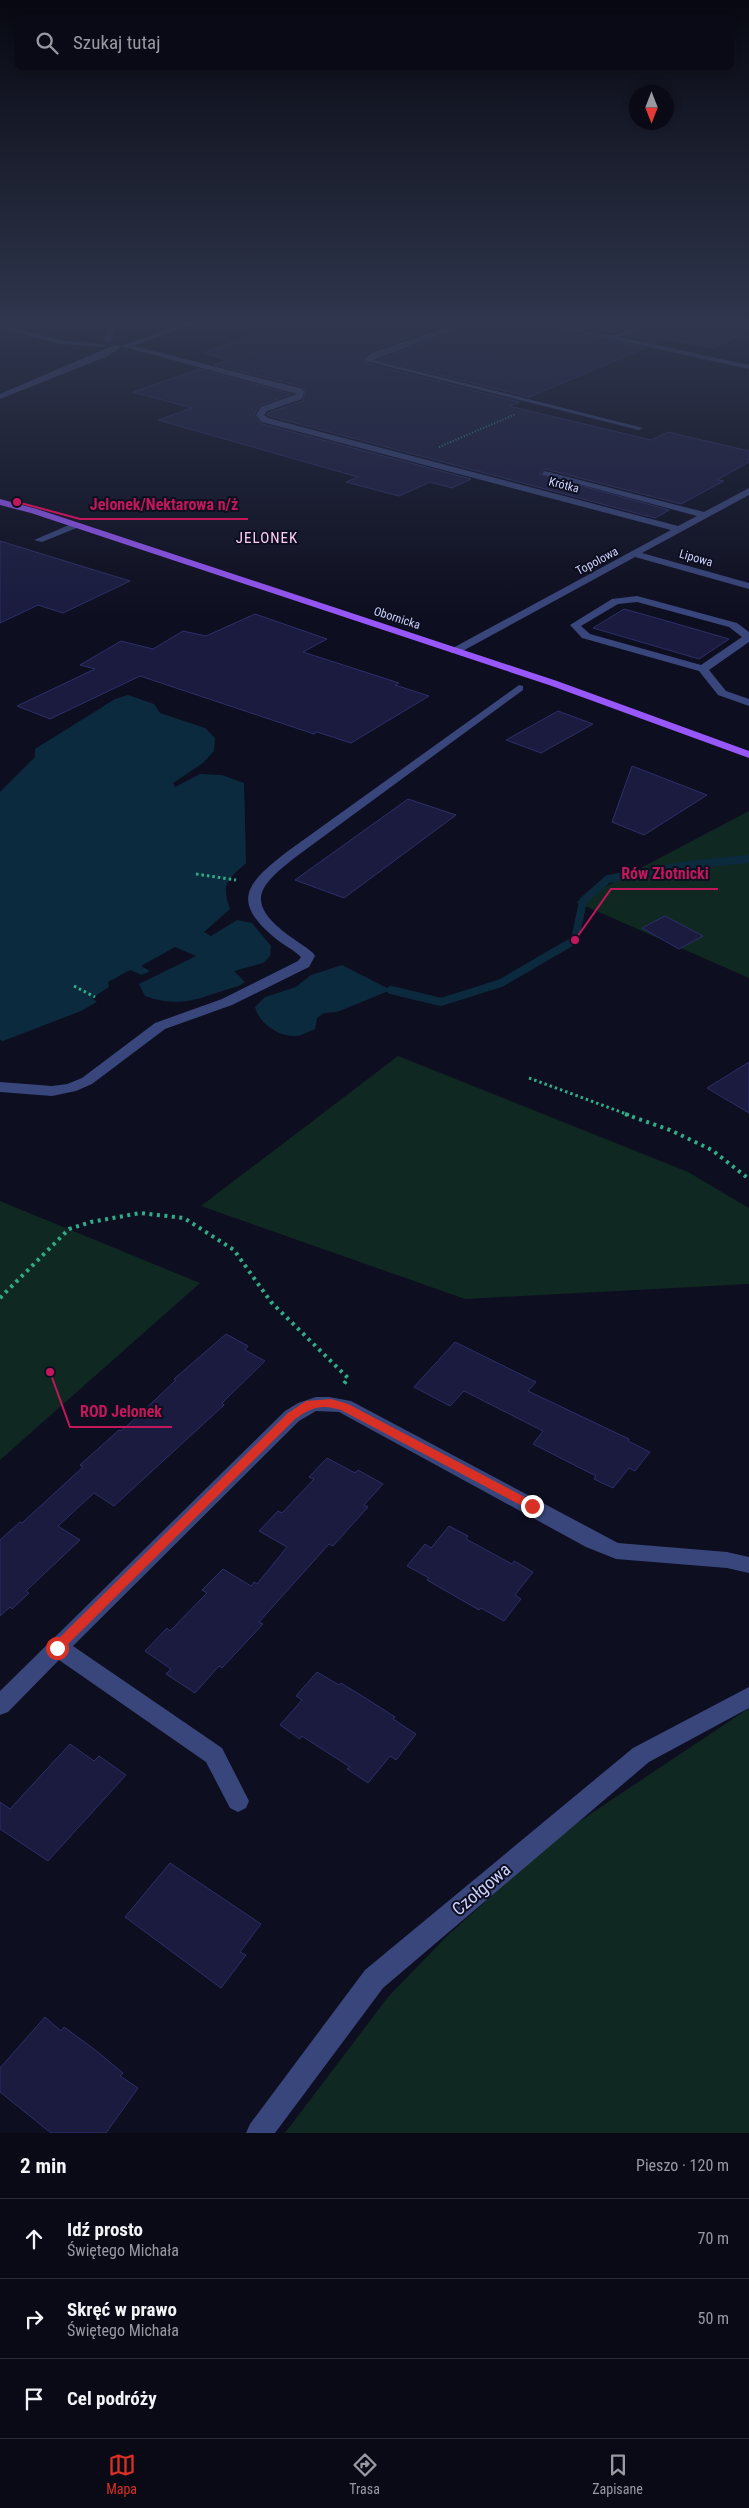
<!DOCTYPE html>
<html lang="pl">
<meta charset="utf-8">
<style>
body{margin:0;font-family:"Roboto Condensed",sans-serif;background:#181824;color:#f1f3f6}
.compass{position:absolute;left:629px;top:85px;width:45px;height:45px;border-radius:50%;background:#0a0a17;box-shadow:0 2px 8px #0003;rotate:180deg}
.stop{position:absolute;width:15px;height:15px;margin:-11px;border:4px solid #d93025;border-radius:50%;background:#fff}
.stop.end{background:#d93025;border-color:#fff;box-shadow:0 1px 5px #0008}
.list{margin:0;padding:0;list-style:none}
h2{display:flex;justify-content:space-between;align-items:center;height:65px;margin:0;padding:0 20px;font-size:21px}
h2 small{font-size:16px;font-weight:400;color:#999aa1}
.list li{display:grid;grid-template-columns:32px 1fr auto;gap:15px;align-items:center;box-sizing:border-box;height:80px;padding:0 20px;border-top:1px solid #2a2b36}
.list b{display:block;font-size:19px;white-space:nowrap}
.list p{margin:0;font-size:16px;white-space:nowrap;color:#999aa1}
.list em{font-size:16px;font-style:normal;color:#999aa1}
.icon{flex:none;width:28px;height:28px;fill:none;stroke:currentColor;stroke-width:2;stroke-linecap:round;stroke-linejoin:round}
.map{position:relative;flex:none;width:749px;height:2133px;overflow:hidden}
.search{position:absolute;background:#0a0a17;box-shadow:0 2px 8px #0003;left:15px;right:15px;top:15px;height:55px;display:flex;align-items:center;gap:12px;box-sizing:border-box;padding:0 18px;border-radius:8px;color:#999aa1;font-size:19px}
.sheet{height:305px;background:#0a0a17}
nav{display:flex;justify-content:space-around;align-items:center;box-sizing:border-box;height:70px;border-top:1px solid #2a2b36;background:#0a0a17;font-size:14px;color:#999aa1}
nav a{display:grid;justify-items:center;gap:2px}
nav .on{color:#d93025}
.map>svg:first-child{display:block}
</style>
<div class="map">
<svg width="749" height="2133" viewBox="0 0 749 2133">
<rect width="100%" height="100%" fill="#0d0e1f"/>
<g fill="#102822">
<polygon points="749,811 749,978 576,902"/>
<polygon points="398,1056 688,1172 749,1208 749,1284 465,1299 201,1206"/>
<polygon points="0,1201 200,1283 0,1460"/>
<polygon points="749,1708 749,2133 285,2133 388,1997 447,1936 559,1835"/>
</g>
<g fill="#0c2a3e">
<path d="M 128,695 L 154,704 L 160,713 L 205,728 L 215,738 L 214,751 L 203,763 L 173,783 L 175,787 L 200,774 L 222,775 L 244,783 L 246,863 C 227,881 221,882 230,909 L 204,932 L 211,936 L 237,920 L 252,923 L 271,946 L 270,956 L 263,963 L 234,971 L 245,982 L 239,986 C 201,996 185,1010 145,996 L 139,984 L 196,956 L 175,947 L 141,966 L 150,971 L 142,975 L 130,970 L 108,982 L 109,987 L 92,998 L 97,1002 L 81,1011 L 3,1041 L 0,1040 L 0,792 L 35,757 L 35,749 L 115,699 Z"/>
<path d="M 342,965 L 391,990 L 337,1012 L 324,1013 L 317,1018 L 315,1029 C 309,1031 302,1036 296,1036 C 278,1037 259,1023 255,1007 L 265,997 L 296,987 L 311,975 Z"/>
</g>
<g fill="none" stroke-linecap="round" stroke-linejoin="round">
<polyline stroke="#0c2a3e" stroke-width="8" points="391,990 441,1002 501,983 575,940 583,901 608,879 688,865 749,859"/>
</g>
<g fill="#1a1b3f" stroke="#2d2f6a">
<polygon points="231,320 403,320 434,329 370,351 363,357 366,363 519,402 509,406 651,440 668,432 749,451 749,462 717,480 724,481 681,504 545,469 539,474 669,510 655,518 269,416 267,415 268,413 303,401 305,390 300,386 214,365 228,360 203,353 254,334 230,328"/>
<polygon points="480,320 524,320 646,348 529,397 379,360"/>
<polygon points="546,320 646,320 619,331 609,333"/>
<polygon points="658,320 716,320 749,327 749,331 712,348 668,339 658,343 626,336"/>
<polygon points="200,369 291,394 259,406 254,415 262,424 471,479 452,488 430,482 399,496 346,482 358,477 158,420 192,408 133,392"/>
<polygon points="0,541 130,581 63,613 38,605 0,623"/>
<polygon points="624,609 660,619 729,639 699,659 593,628"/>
<polygon points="255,614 327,639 303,652 399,683 395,685 429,696 351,743 317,732 314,734 140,676 50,719 17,706 95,669 80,665 121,641 153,649 183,631 206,636"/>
<polygon points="558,711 593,724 541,753 506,740"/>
<polygon points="632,766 707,795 644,835 612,822"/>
<polygon points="408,799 456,815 344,898 295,880"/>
<polygon points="665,916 703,936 679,949 642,928"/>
<polygon points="749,1062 749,1113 707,1088"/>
<polygon points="226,1334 248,1346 245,1350 265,1361 222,1403 224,1405 114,1506 94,1493 58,1526 80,1540 26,1591 29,1593 12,1609 10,1607 0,1616 0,1540 20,1522 22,1523 83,1467 80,1465 119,1430 121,1431 138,1416 176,1380 174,1379"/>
<polygon points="455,1342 536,1382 528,1391 629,1439 628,1441 650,1452 635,1471 629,1468 613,1488 594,1479 596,1476 533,1444 543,1431 464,1391 450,1406 414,1387"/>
<polygon points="327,1458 355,1473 358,1470 383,1484 364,1505 368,1507 333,1546 329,1544 259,1622 263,1624 222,1668 219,1666 195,1693 166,1674 171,1669 145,1651 167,1628 170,1631 207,1593 202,1590 223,1569 251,1586 254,1582 257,1584 287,1547 259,1531 278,1511 282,1513 314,1479 309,1477"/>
<polygon points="449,1526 468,1536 466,1539 512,1564 514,1561 533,1572 515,1595 521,1599 504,1621 481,1608 479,1610 427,1580 429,1578 407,1566 425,1544 431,1548"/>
<polygon points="317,1672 339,1685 341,1683 367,1699 395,1717 393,1719 416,1734 396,1760 390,1756 368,1783 347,1769 350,1767 325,1751 302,1736 300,1739 280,1725 302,1700 296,1696"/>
<polygon points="70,1744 94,1761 99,1756 126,1775 48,1861 0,1829 0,1802 10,1809"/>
<polygon points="170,1863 261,1924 240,1952 246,1955 221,1988 125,1917"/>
<polygon points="45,2017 61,2031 64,2027 94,2049 123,2073 120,2076 138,2088 106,2133 51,2133 0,2092 0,2068"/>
</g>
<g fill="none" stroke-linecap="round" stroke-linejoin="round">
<polyline stroke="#31ac89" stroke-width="2" stroke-dasharray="1 2" stroke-linecap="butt" points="439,447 516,414"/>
<g stroke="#31ac89" stroke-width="3" stroke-dasharray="2.5 3" stroke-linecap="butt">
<polyline points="196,874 236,880"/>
<polyline points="74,986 95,997"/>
<polyline points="529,1078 629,1115"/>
</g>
<g stroke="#31ac89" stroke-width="4" stroke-dasharray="3 4.5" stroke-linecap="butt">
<polyline points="625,1114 670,1130 712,1150 749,1179"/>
<polyline points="0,1298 69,1229 91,1222 140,1213 184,1218 234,1250 271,1302 348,1378 344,1384"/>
</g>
<g fill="#39467c" fill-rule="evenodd">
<polygon points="110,320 116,320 112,340 108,342 104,340"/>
<polygon points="192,320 202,320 133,346 300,388 304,391 302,399 267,411 264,415 268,418 678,526 697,516 541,474 545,471 704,512 749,488 749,495 642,553 749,583 749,589 635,557 459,653 451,653 451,649 671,530 262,422 256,415 261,407 297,394 121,346"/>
<polygon points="405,320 417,320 444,327 440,329"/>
<polygon points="468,320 478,320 373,360 643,428 639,430 366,361 365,358 371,353"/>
<path d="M 526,320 C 554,320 581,332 609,335 C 623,336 640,320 656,320 L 620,337 L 749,365 L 749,369 Z"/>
<polygon points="0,324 60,340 107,345 103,347 60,344 0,328"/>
<polygon points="114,345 121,347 108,356 0,399 0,394"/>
<polygon points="76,522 81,525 79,527 42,542 34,540"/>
<path d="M 637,596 L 737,623 L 749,632 L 749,642 L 709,670 L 726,691 L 749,699 L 749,706 L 718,695 L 699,671 L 582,638 L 570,625 L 612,599 ZM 637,602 L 729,627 L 742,637 L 701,665 L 590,634 L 581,626 L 618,604 Z"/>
<path d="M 519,685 L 523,686 L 523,690 L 297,856 C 260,885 243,901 288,935 C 296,941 305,946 313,953 L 315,956 L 309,967 L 232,1005 L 165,1029 L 92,1084 L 76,1091 L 52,1096 L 0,1092 L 0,1082 L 52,1086 L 67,1084 L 82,1078 L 155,1023 L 222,999 L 298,961 L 301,957 C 293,949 283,945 275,938 C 229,900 248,882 288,851 Z"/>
<polygon points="316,1397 329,1397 351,1401 618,1543 727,1552 749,1557 749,1573 727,1568 616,1559 586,1547 339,1412 316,1411 299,1421 73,1646 222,1748 249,1801 246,1808 238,1812 230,1808 206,1762 59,1660 8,1712 0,1715 0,1691 285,1411 298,1403"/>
<polygon points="749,1687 749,1708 649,1762 383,1988 275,2133 246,2133 250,2124 365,1970 633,1748"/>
</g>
<polygon fill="#9857f9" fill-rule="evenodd" points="0,499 37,509 557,681 749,751 749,758 549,685 31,513 0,505"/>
</g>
<linearGradient id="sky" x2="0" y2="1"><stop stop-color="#070811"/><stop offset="0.52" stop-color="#2f364d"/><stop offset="1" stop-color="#2f364d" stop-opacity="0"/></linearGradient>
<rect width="749" height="619" fill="url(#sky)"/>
<path fill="#d93025" d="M 331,1399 L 348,1404 L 536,1503 L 536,1509 L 528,1509 L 341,1410 C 321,1404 312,1407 295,1419 L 61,1651 L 53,1651 L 53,1644 L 288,1413 L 306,1401 Z"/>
<g text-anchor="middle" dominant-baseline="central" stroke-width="4" stroke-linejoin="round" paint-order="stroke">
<g font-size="12" fill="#ccd2fd" stroke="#0d0e1f">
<text transform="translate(564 485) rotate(15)">Krótka</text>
<text transform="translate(696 558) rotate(16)">Lipowa</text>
<text transform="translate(597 561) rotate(-28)">Topolowa</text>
<text transform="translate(397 618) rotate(18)">Obornicka</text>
</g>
<g font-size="15" letter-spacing="1" fill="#fdcef7" stroke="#0d0e1f">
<text x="267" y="538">JELONEK</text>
</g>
<g font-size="18" fill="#ccd2fd" stroke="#0d0e1f">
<text transform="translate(481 1889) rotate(-40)">Czołgowa</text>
</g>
</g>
<path fill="none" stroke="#c2185b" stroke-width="2" d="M17 502L80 519H248M575 940L611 889H718M50 1372L70 1427H172"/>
<g fill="#c2185b" stroke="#0d0e1f" stroke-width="2">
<circle cx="17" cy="502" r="5"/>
<circle cx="575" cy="940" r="5"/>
<circle cx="50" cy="1372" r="5"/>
</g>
<g font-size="16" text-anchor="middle" font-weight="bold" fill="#c2185b" stroke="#0d0e1f" stroke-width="4" stroke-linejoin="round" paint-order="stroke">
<text x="164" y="510">Jelonek/Nektarowa n/ż</text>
<text x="665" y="879">Rów Złotnicki</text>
<text x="121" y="1417">ROD Jelonek</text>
</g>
</svg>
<svg class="compass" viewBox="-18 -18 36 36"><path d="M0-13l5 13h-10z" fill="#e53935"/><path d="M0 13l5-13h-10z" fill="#999aa1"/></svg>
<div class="stop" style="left:57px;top:1648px"></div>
<div class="stop end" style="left:532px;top:1506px"></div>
<div class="search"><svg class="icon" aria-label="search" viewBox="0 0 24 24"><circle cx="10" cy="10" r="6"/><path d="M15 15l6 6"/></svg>Szukaj tutaj</div>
</div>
<section class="sheet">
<h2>2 min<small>Pieszo · 120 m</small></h2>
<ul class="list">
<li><svg class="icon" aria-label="ahead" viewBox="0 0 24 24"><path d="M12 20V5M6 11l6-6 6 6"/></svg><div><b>Idź prosto</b><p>Świętego Michała</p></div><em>70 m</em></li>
<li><svg class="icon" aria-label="right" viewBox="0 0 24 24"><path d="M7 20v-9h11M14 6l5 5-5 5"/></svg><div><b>Skręć w prawo</b><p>Świętego Michała</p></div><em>50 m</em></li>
<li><svg class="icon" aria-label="arrive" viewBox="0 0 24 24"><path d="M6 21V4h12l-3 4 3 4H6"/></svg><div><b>Cel podróży</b></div></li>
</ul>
</section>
<nav>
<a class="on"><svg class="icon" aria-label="map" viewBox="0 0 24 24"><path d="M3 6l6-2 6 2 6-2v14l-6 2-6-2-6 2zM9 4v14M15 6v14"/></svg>Mapa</a>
<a><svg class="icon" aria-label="directions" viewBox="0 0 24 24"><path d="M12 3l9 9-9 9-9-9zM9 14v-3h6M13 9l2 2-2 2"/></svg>Trasa</a>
<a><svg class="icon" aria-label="saved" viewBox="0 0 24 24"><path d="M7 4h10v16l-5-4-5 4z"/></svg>Zapisane</a>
</nav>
